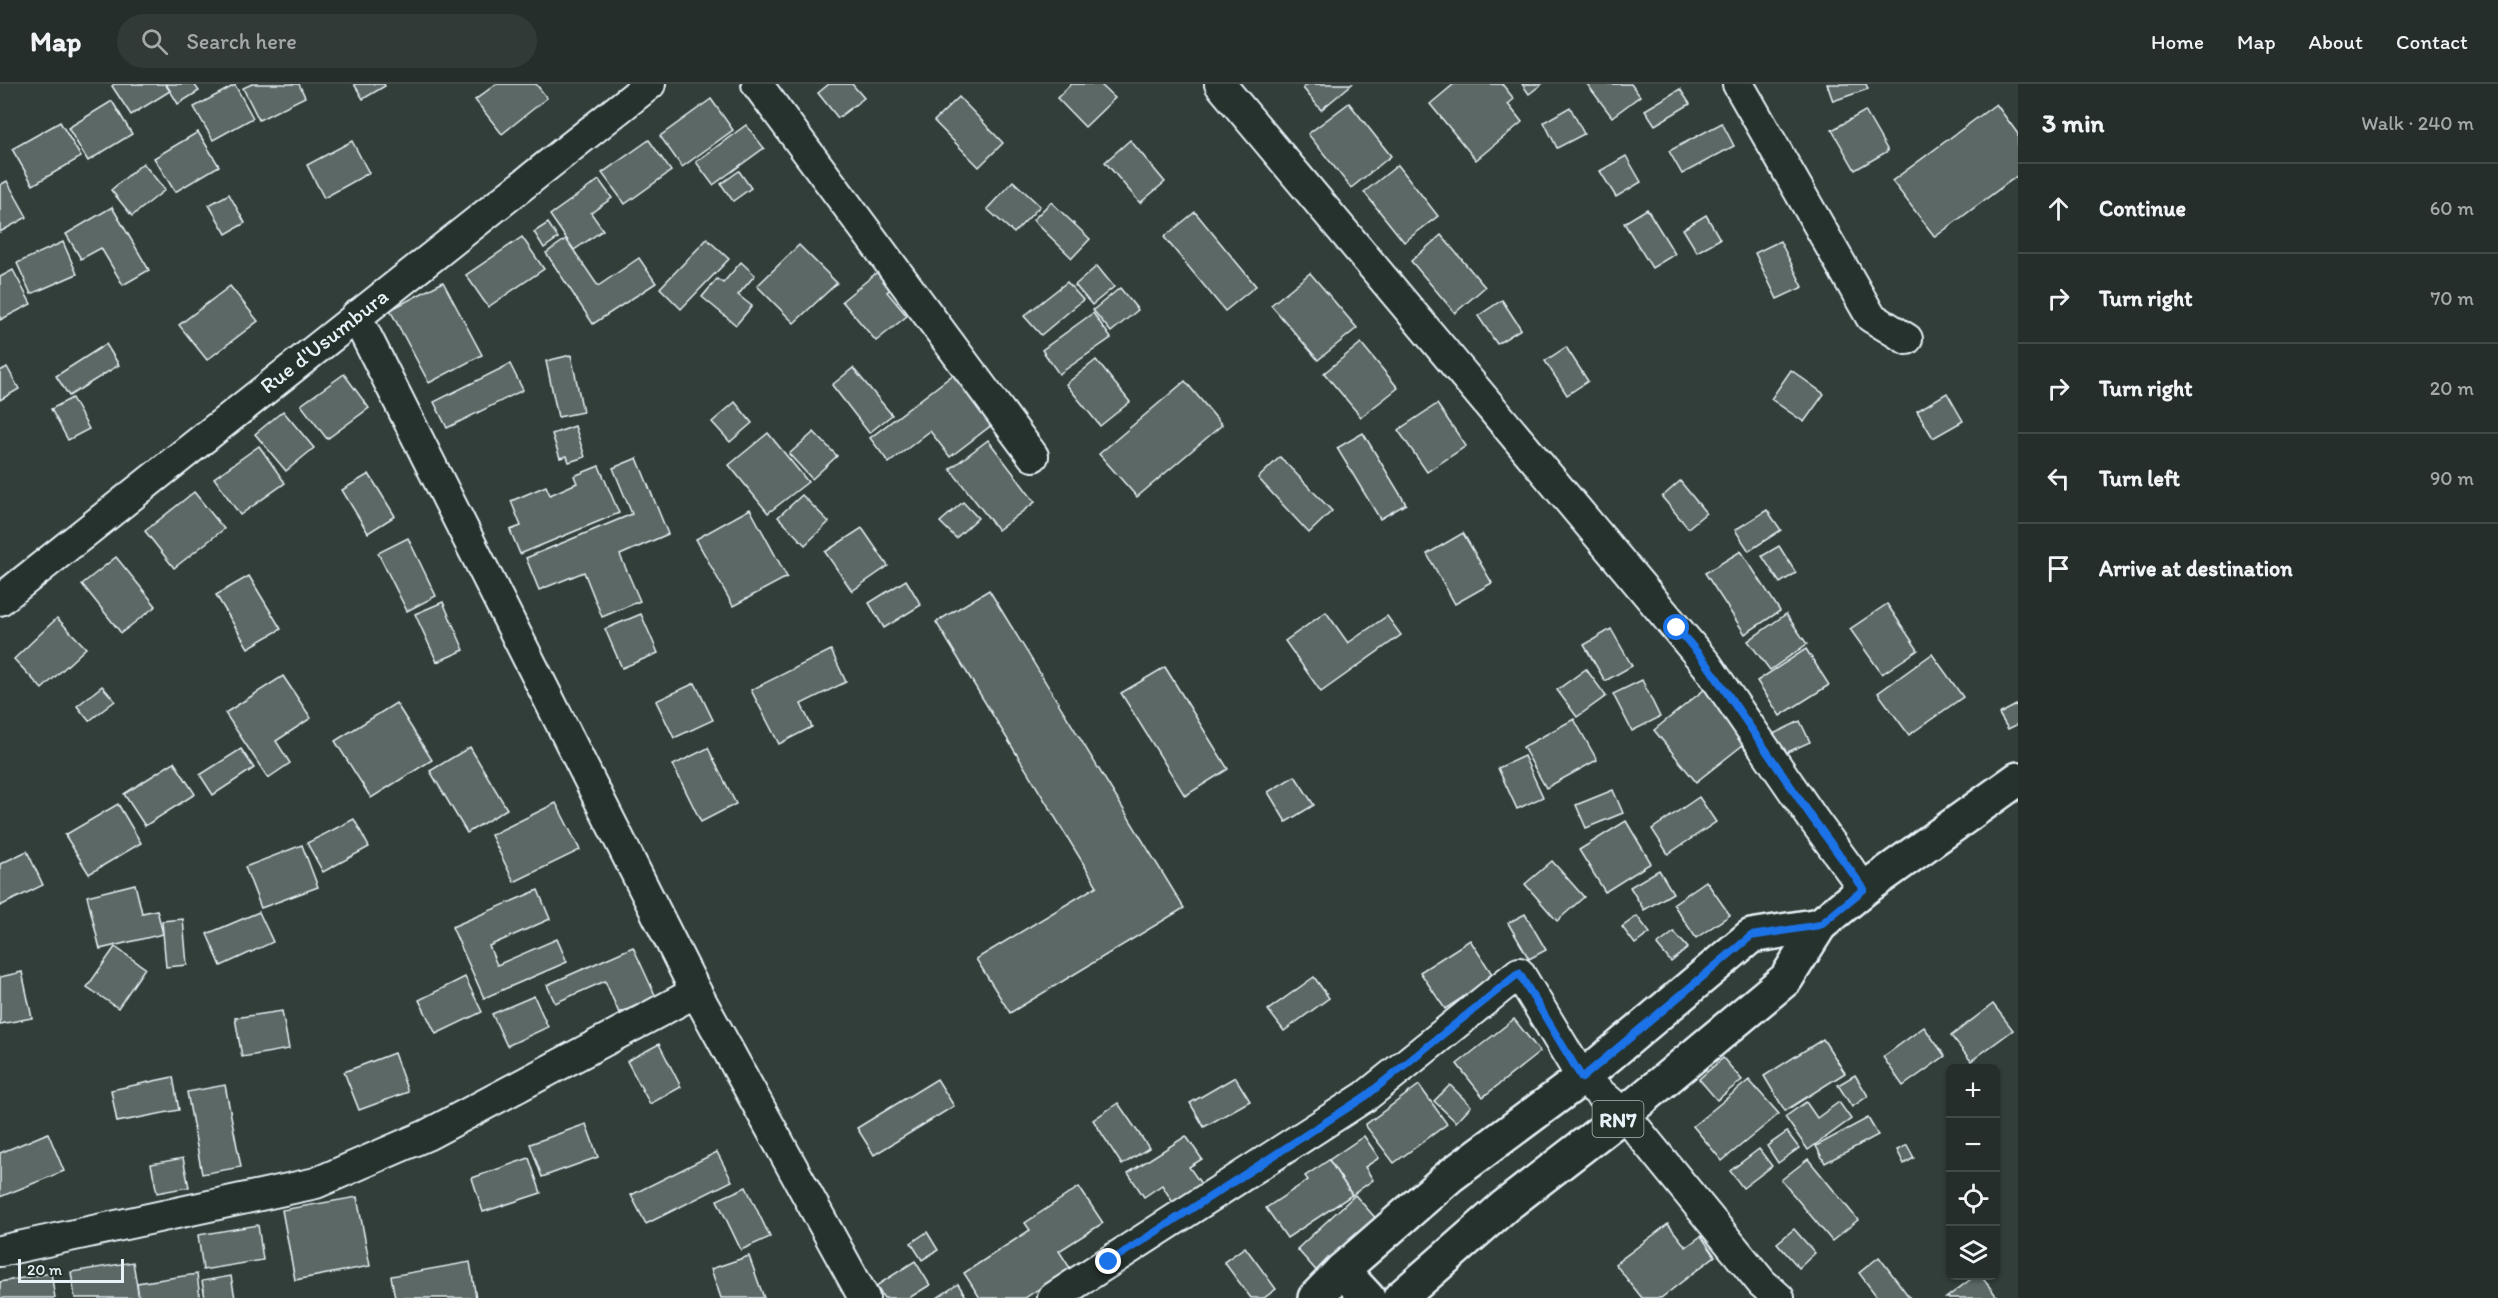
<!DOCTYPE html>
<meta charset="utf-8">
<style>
body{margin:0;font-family:Itim,sans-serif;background:#323a37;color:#f1f3f6}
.controls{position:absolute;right:18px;bottom:18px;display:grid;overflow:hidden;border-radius:9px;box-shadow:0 2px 4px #0004}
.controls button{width:54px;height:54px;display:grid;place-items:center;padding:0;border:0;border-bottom:2px solid #424a47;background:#262e2b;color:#f1f3f6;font:30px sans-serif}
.scale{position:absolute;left:18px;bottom:15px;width:106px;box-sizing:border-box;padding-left:6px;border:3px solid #e8f1f8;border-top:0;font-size:16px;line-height:21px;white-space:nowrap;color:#e8f1f8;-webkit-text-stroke:4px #26332d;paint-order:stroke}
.stop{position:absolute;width:18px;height:18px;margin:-14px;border:4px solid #1a73e8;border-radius:50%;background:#fff}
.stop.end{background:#1a73e8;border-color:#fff;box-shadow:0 2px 6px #0008}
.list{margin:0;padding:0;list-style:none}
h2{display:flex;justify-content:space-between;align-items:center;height:78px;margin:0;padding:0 24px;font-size:26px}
h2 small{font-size:20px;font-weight:400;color:#a4a8a9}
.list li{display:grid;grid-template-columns:39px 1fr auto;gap:18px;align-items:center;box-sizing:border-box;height:90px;padding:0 24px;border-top:2px solid #424a47}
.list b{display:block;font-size:22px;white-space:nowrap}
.list em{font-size:20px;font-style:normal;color:#a4a8a9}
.icon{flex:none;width:33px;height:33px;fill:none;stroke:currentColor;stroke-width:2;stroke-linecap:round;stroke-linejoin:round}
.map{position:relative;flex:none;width:2018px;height:1214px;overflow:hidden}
header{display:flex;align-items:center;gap:36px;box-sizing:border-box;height:84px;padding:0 30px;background:#262e2b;border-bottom:2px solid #424a47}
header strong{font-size:28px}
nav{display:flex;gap:33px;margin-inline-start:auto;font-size:21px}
.search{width:420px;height:54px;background:#323a37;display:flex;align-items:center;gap:15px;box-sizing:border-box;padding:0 21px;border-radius:33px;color:#a4a8a9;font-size:22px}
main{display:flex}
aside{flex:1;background:#262e2b}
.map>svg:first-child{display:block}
</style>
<header>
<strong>Map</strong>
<div class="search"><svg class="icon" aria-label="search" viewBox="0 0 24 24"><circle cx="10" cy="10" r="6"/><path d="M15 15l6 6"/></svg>Search here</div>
<nav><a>Home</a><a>Map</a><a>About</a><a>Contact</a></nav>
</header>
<main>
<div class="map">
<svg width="2018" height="1214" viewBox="0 0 2018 1214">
<rect width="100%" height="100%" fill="#323e39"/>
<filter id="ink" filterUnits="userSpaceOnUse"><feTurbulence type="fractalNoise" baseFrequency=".0167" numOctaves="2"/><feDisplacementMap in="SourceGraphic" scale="12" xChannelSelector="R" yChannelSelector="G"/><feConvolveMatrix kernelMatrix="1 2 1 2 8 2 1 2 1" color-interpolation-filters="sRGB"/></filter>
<g filter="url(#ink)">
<g fill="#5c6865" stroke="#e8f1f8" stroke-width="1.5">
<polygon points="114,0 165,0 170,7 131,31 112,2"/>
<polygon points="166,0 194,0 199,7 178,20"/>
<polygon points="252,0 299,0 305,13 259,36 243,4"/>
<polygon points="354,0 384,0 385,2 363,15"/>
<polygon points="496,0 536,0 547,14 502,50 475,16"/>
<polygon points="829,0 852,0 864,14 838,34 818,9"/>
<polygon points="1071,0 1100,0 1115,14 1085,43 1057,14"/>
<polygon points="1308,0 1352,0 1321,26 1303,4"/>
<polygon points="1454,0 1502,0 1514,15 1508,20 1522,38 1476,76 1430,20"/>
<polygon points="1522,0 1542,0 1529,10"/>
<polygon points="1587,0 1631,0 1640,12 1612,33"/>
<polygon points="1827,0 1866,0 1868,5 1833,17"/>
<polygon points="235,1 253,34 213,56 194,23"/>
<polygon points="1680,5 1690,20 1655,41 1645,26"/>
<polygon points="959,13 1003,59 979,83 934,37"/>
<polygon points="711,15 733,46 682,83 660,52"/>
<polygon points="112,17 132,50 88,77 68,44"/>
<polygon points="1349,19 1391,72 1351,104 1308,50"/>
<polygon points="1996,20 2018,50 2018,91 1935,153 1892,97"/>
<polygon points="1570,23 1584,50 1557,64 1544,38"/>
<polygon points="1865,27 1888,67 1855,86 1832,46"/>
<polygon points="60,38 81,73 33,101 12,65"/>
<polygon points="1722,39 1734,62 1682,90 1669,67"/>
<polygon points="746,41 764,64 713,101 696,78"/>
<polygon points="198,48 219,82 175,108 154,74"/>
<polygon points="649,56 671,87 625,120 602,89"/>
<polygon points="1130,56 1165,98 1140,119 1105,78"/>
<polygon points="352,57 369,89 324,114 307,81"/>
<polygon points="1626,72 1641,98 1616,113 1600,87"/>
<polygon points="143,79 165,106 132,132 111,106"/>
<polygon points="1398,81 1438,132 1404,158 1364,108"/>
<polygon points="739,87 751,104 733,117 721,100"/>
<polygon points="599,96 612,114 591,129 603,146 574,166 550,131"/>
<polygon points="7,97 27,133 0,148 0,101"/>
<polygon points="1013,97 1040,122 1014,149 987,125"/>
<polygon points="229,110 245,139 226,150 209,121"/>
<polygon points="1051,118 1090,155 1072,174 1033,136"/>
<polygon points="112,123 149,186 123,201 101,164 81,175 66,150"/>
<polygon points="1647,125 1675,170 1652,184 1624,139"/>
<polygon points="1195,128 1256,202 1225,227 1164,153"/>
<polygon points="1706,131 1720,155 1697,168 1683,145"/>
<polygon points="548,139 558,154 544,164 534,148"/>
<polygon points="1441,151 1485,203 1455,229 1411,177"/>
<polygon points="522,153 544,185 488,223 466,191"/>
<polygon points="566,155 598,202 639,174 656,199 593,240 546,169"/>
<polygon points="707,155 729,175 681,225 660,204"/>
<polygon points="1780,157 1803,203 1777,215 1755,169"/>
<polygon points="63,158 77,190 31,210 17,179"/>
<polygon points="799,161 837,199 794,239 757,202"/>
<polygon points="741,178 755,191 738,211 752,222 736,241 702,213 717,195 723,199"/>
<polygon points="1097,182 1114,203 1092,221 1075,201"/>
<polygon points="881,185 895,202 887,208 907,232 876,257 842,217"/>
<polygon points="13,186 31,220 0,236 0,193"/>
<polygon points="1310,189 1357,244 1318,276 1271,221"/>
<polygon points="443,198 482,271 429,299 390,226"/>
<polygon points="1067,198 1083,216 1041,251 1024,232"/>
<polygon points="230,202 258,237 207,276 179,241"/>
<polygon points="1120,204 1138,226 1111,248 1093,226"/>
<polygon points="1502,216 1521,245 1497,260 1478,232"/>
<polygon points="1093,229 1111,254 1059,290 1042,266"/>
<polygon points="1361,259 1398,304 1361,333 1324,289"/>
<polygon points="106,260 119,281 69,312 56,292"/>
<polygon points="1566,263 1588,297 1567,311 1545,277"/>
<polygon points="571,271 583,328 558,333 546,277"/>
<polygon points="1096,276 1130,318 1100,342 1066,300"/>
<polygon points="510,280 523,306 447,344 434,318"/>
<polygon points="7,283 19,305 0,316 0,287"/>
<polygon points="853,284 892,331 869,349 832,301"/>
<polygon points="1791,286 1824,310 1804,338 1771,315"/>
<polygon points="344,290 369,324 327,355 301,321"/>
<polygon points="954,290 993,340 950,373 930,347 889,379 870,354"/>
<polygon points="1185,297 1222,341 1137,413 1099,370"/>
<polygon points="1947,309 1963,337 1933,354 1917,327"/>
<polygon points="72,314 89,345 68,356 51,325"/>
<polygon points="735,318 752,339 730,358 712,338"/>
<polygon points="1437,320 1466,362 1427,388 1398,346"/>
<polygon points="283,327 314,364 286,387 255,350"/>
<polygon points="575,342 585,373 569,378 567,372 560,374 552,350"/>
<polygon points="814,348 837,372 812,395 789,370"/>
<polygon points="768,349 808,398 768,429 729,381"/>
<polygon points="1363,349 1406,420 1380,435 1337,364"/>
<polygon points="988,356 1035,418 998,446 950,385"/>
<polygon points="259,362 285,399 240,431 214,394"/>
<polygon points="1280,373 1332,427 1309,449 1258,394"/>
<polygon points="637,374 668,450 620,471 640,517 602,533 584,488 539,506 526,474 632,430 613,384"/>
<polygon points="599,382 619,429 520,470 510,446 521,442 511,417 546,402 550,411 577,399 574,392"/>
<polygon points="369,390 395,432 368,449 342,406"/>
<polygon points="1680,397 1706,429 1688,444 1662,413"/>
<polygon points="194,408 224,445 174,484 145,447"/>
<polygon points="802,411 829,438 805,461 778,433"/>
<polygon points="963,418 978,434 956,454 940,438"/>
<polygon points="750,425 787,493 733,522 696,455"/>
<polygon points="1767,426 1781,446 1749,467 1735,446"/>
<polygon points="862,444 888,482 852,507 825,468"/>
<polygon points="1463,449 1492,499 1455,520 1427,470"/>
<polygon points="408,454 436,512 407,527 378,469"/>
<polygon points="1779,462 1796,489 1780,499 1762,472"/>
<polygon points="1741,467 1780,527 1745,550 1705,489"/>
<polygon points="116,473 156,522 121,549 82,500"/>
<polygon points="249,492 281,545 248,564 216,511"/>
<polygon points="906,496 921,521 884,544 869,519"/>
<polygon points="989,506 1184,824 1010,929 976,875 1097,802 936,538"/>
<polygon points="443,518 464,566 437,578 415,530"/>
<polygon points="1887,520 1918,566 1882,590 1850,545"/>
<polygon points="1326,528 1348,559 1387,532 1401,551 1321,608 1285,557"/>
<polygon points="641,530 658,569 622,584 605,545"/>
<polygon points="1786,530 1807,560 1770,586 1748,557"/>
<polygon points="57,534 86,564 42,605 14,575"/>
<polygon points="1611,545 1632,582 1605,597 1584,561"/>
<polygon points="1806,565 1829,601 1780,632 1757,597"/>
<polygon points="831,566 846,598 801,620 812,643 779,660 751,606"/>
<polygon points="1932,570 1963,613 1909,651 1878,609"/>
<polygon points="1165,583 1228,685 1185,712 1121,609"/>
<polygon points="1586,585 1606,612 1577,633 1557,606"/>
<polygon points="283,592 311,634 276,657 290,679 268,694 225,629"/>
<polygon points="1642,596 1660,633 1632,647 1613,610"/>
<polygon points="695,599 713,636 674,654 656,617"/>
<polygon points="102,602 115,617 89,637 77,622"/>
<polygon points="1705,605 1748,657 1696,698 1654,646"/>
<polygon points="396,619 432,676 371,714 335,657"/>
<polygon points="2018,620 2018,640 2008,645 1999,630"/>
<polygon points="1574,635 1597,676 1546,704 1523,663"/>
<polygon points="1800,637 1810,658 1781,671 1771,651"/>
<polygon points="470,663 507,725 467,749 430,687"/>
<polygon points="708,664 736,720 701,738 673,681"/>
<polygon points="241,665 254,684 213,711 200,691"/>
<polygon points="1524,672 1543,713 1517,725 1498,684"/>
<polygon points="174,678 195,710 145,742 124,710"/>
<polygon points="1295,692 1314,721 1286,738 1268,708"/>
<polygon points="1613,706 1623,729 1586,744 1576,721"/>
<polygon points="1699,713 1716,738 1668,770 1652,745"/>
<polygon points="556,719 580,766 514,798 491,751"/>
<polygon points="118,720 141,759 89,790 65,751"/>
<polygon points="354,735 369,763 323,788 307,759"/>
<polygon points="1626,737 1651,779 1605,808 1579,766"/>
<polygon points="302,761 318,803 261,824 245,783"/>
<polygon points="27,767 43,801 0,822 0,780"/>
<polygon points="1552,777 1584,813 1557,837 1525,800"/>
<polygon points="1659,786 1673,809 1644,826 1630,803"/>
<polygon points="1706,797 1730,831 1696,854 1673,820"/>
<polygon points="135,800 142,829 157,826 163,850 100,865 87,812"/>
<polygon points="538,806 550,835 489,862 497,881 557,855 567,878 484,914 452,843"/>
<polygon points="259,828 273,858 221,882 207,850"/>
<polygon points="1525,830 1546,866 1529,875 1508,839"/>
<polygon points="1637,832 1650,849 1635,860 1622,843"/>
<polygon points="183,835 187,881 166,883 162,837"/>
<polygon points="1674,848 1688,864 1671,878 1657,861"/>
<polygon points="1470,856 1494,893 1445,925 1420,888"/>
<polygon points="115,863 145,884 118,924 87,903"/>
<polygon points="633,863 656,913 619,929 605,897 555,919 547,901"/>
<polygon points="22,888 32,934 0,940 0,893"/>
<polygon points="465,893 482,928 436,950 419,916"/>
<polygon points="1314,893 1329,914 1284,947 1268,926"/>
<polygon points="534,912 548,943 507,962 492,930"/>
<polygon points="1993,920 2013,946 1971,977 1951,952"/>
<polygon points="282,927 289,965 242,973 235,934"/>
<polygon points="1514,935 1540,968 1483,1013 1457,980"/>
<polygon points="1924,943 1945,972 1903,1002 1883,973"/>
<polygon points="1823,955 1845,989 1785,1027 1764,992"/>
<polygon points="659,960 681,1003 650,1020 627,977"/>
<polygon points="394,969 408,1008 359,1026 344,988"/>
<polygon points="1723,974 1742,996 1717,1016 1699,995"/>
<polygon points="1855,991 1868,1012 1852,1023 1838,1001"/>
<polygon points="173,993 179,1026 117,1038 111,1006"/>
<polygon points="1235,993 1250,1017 1204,1043 1190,1019"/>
<polygon points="937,995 954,1022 874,1071 857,1044"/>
<polygon points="1749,996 1779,1030 1722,1077 1693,1042"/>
<polygon points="225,1001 241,1083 202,1090 187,1008"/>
<polygon points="1419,1001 1447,1040 1394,1079 1365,1041"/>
<polygon points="1450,1001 1471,1022 1456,1038 1434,1017"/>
<polygon points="1806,1018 1817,1034 1839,1018 1851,1035 1808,1066 1785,1033"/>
<polygon points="1118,1019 1149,1064 1122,1081 1093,1036"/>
<polygon points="1868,1034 1878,1051 1825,1079 1816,1062"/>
<polygon points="586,1040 598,1073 542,1093 530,1060"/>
<polygon points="1787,1048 1799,1064 1778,1079 1767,1062"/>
<polygon points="48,1049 64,1087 0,1113 0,1069"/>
<polygon points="1186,1052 1202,1075 1189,1083 1204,1104 1175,1122 1162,1101 1144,1113 1128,1089"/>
<polygon points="1364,1052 1379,1074 1365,1083 1373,1096 1352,1111 1329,1076"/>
<polygon points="1907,1061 1914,1074 1904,1080 1897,1066"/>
<polygon points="1759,1065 1772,1082 1743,1104 1730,1087"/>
<polygon points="717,1068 732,1097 646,1140 631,1111"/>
<polygon points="183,1074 189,1103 157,1109 151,1080"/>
<polygon points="529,1074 541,1109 483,1128 472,1094"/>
<polygon points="1808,1075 1858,1136 1832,1157 1781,1096"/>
<polygon points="1329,1076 1352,1111 1287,1154 1266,1124 1308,1096 1305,1092"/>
<polygon points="746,1103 770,1153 741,1166 717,1116"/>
<polygon points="1079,1103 1103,1139 1059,1167 1070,1184 1025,1214 980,1214 964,1189 1030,1146 1025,1139"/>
<polygon points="1355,1111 1380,1139 1321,1192 1297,1165"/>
<polygon points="357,1113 370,1182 295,1196 282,1126"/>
<polygon points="1668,1140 1686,1163 1701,1152 1715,1172 1661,1214 1642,1214 1615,1180"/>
<polygon points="258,1141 263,1176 203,1186 198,1151"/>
<polygon points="1794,1145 1815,1169 1799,1184 1777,1159"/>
<polygon points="927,1148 938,1166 922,1176 911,1159"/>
<polygon points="1245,1163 1276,1205 1264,1214 1251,1214 1224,1178"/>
<polygon points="749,1172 764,1214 721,1214 711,1185"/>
<polygon points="1879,1173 1910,1214 1878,1214 1859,1189"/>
<polygon points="915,1177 930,1201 909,1214 884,1214 876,1202"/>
<polygon points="133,1178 139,1214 75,1214 71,1188"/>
<polygon points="470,1178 476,1214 395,1214 391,1192"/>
<polygon points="51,1189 55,1214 0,1214 0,1198"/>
<polygon points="197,1190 200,1214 139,1214 137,1199"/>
<polygon points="231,1192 235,1214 205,1214 202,1197"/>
<polygon points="1975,1192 1981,1192 1998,1214 1946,1214"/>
<polygon points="958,1200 967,1214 937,1214"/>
</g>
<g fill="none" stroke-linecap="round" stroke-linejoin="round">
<defs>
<g id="minor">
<polyline points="757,0 1033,372"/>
<polyline points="1220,0 1707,581 1813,735 1864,805"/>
<polyline points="1738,0 1871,233 1907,255"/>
<polyline points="356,232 696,908 864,1214"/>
<polyline points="0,516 650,0"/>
<polyline points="0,1167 316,1099 427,1051 696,908"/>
<polyline points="1053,1214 1366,1012 1519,889 1582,994 1624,1030 1762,1199 1779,1214"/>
</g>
<g id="primary">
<polyline points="1342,1186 1368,1214"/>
<polyline points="1315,1214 1342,1186 1450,1092 1582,994 1751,852 1820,841"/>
<polyline points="1400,1214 1505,1122 1624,1030 1786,895 1820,841 1864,805 2018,695"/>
</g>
</defs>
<use href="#minor" stroke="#e8f1f8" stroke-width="34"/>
<use href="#primary" stroke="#e8f1f8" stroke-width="38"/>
<use href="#minor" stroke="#26332d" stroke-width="30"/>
<use href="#primary" stroke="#26332d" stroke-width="33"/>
</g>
</g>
<g fill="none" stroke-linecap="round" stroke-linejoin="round" filter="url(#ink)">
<polyline stroke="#1a73e8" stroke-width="8" points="1109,1178 1366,1012 1519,889 1582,994 1751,852 1820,841 1864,805 1813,735 1707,580 1677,544"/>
</g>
<g text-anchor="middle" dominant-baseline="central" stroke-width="4.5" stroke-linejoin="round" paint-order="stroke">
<rect fill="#26332d" stroke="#aeb8bb" stroke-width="1.5" x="1592.5" y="1017" width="51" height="36" rx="4.5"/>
<g font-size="21" font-weight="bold" fill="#e8f1f8">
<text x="1618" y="1035">RN7</text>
</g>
<g font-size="22" fill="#e8f1f8" stroke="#26332d">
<text transform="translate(324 257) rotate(-38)">Rue d'Usumbura</text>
</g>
</g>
</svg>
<div class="controls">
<button>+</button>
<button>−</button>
<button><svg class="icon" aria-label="locate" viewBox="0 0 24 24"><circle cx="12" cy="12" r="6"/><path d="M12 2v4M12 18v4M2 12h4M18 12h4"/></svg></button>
<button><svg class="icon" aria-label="layers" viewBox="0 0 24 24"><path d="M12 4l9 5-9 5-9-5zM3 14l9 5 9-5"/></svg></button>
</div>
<div class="scale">20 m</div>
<div class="stop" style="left:1677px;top:544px"></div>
<div class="stop end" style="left:1109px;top:1178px"></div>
</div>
<aside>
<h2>3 min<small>Walk · 240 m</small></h2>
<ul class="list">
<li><svg class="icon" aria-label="ahead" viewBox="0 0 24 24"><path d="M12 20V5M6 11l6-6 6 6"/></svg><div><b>Continue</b></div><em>60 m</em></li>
<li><svg class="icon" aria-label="right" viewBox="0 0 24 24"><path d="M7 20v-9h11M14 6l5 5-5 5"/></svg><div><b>Turn right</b></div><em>70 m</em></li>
<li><svg class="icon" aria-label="right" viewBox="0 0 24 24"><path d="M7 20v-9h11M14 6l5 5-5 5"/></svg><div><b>Turn right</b></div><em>20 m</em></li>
<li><svg class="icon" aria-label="left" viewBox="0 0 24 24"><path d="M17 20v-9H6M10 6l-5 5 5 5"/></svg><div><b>Turn left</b></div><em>90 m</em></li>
<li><svg class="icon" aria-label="arrive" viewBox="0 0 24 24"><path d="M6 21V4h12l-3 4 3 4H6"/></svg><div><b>Arrive at destination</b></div></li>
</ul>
</aside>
</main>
